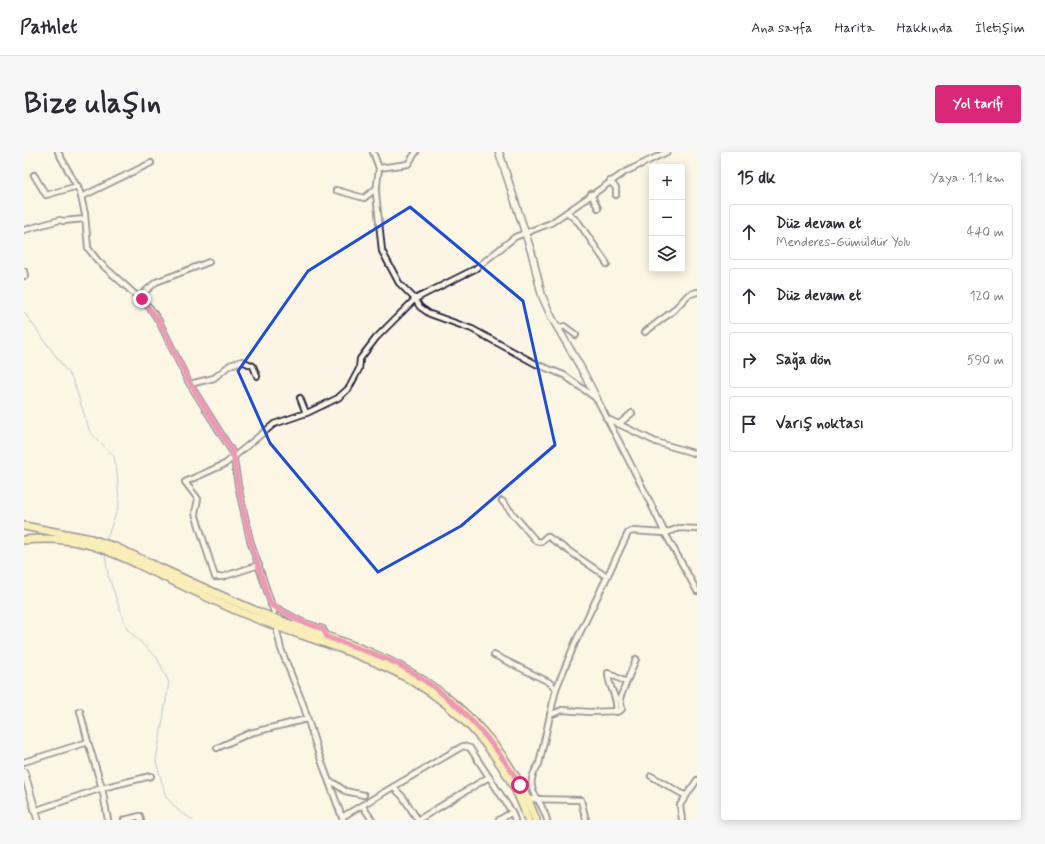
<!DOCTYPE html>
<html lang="tr">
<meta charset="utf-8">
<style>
body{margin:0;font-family:Mynerve,sans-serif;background:#f7f7f7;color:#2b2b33}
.controls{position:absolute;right:12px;top:12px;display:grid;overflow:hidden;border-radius:4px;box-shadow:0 2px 10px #0003}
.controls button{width:36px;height:36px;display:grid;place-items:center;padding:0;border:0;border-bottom:1px solid #e1e1e2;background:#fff;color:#2b2b33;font:20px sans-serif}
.stop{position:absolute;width:12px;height:12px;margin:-9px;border:3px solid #db2777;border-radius:50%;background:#fff}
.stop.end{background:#db2777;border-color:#fff;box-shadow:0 1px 4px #0008}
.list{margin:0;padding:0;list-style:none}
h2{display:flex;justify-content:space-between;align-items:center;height:52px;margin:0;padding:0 16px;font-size:17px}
h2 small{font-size:13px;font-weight:400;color:#7c7c81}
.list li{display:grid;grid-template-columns:26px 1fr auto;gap:12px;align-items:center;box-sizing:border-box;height:56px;margin:0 8px 8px;padding:0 8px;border:1px solid #e1e1e2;border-radius:4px}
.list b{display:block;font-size:15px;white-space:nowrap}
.list p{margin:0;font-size:13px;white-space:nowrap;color:#7c7c81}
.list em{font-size:13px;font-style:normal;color:#7c7c81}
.icon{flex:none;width:22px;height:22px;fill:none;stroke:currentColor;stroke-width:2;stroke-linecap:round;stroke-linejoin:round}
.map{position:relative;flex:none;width:673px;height:668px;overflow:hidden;border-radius:4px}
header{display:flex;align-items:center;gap:24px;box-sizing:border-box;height:56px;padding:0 20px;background:#fff;border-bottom:1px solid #e1e1e2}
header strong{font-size:19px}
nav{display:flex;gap:22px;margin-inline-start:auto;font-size:14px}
.intro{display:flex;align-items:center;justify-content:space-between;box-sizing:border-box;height:96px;padding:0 24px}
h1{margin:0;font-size:28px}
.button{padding:10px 18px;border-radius:4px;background:#db2777;color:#fff;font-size:14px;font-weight:700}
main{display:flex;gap:24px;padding:0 24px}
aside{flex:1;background:#fff;border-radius:4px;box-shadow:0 2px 10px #0003}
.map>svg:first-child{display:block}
</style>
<header>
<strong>Pathlet</strong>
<nav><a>Ana sayfa</a><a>Harita</a><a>Hakkında</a><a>İletişim</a></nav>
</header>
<div class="intro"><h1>Bize ulaşın</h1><a class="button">Yol tarifi</a></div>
<main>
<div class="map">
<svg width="673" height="668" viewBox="0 0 673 668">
<rect width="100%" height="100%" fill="#fcf5e5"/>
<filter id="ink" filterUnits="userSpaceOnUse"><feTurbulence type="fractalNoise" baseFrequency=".025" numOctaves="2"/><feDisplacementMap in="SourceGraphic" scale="8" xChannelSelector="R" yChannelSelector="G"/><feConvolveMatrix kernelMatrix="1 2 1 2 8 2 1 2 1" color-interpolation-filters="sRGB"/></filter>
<g filter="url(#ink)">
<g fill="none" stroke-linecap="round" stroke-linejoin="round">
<g stroke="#758dac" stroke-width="1">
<polyline points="0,160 49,228 66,280 90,304 93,320 95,353 82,389"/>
<polyline points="81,402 84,423 103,477 133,506 145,530 132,609 142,645 156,660 169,668"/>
</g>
<defs>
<g id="street">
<polyline points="34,0 56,40 61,62 64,96 74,109 126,156 135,169 164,229 209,301 214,333 226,388 250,460"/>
<polyline points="349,0 355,16 352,41 358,99 375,131 391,147 451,117 491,85 527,71 601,20 643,0"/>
<polyline points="355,16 384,12 392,0"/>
<polyline points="10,23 22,43 54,34"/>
<polyline points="586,29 592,36 592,43"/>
<polyline points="312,38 340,46 353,36"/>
<polyline points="567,42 574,56"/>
<polyline points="57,45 127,11"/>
<polyline points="543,60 555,71 583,112"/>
<polyline points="0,78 36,68 39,69 61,67"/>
<polyline points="0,119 1,124"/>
<polyline points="115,145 132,130 185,110"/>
<polyline points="534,177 540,174 552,183"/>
<polyline points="621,180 649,159 664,143 673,140"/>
<polyline points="166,232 190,226 206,213 218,209 229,214 233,224"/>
<polyline points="276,246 282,261"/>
<polyline points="582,266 632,290 673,302"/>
<polyline points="595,272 608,261"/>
<polyline points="478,349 512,389 517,390 523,384 583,425 604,381 608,379 641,381 655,376 673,377"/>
<polyline points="235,413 198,425 191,425 171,361 174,347 161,330 201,312 250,272 285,260 314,246 325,236 335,217 336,207 352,186 391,147 396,155 406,162 448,177 512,212 540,223 573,247 621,340 641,381 673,439"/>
<polyline points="247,453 278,470 299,477 303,485"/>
<polyline points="253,479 257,497 279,552 293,597 319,668"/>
<path d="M 470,503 L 525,530 L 532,537 L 515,612 C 497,638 516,642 523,668"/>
<polyline points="532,537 551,491 583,425"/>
<polyline points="56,559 64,590"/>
<path d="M 592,560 C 595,546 584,535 584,521 L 602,530"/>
<polyline points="526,563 538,558 566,560 596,559 598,557 596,546 612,507"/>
<polyline points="193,596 226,581 283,567"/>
<polyline points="0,610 64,590 78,636 84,668"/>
<polyline points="627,624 662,644"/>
<polyline points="305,630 310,631 321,639 340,643"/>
<polyline points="369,635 439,594 446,596 488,660 491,668"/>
<polyline points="503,647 557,648 562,668"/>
<polyline points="338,653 348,668"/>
<polyline points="10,659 78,636 127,624"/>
<polyline points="318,665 369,635 379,645 394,668"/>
<polyline points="100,668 116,664 117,668"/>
<polyline points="394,668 465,625"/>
<polyline points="475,668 488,660"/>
<polyline points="658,668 656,653 673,628"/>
</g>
<g id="secondary">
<polyline points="475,0 508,102 518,144 528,166 557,216 573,247"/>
<polyline points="0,620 14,668"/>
</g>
<g id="primary">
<path d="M 0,374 L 67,387 L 91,395 C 141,418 191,442 242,463 C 276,477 313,486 347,501 C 422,532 484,591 512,668"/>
<path d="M 0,388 C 22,386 45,387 66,393 C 88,399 109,410 130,420 C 160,434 190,449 221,462 C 288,490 363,504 421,551 C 457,580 490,624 504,668"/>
</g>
</defs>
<use href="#street" stroke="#22223b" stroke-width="8"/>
<use href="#secondary" stroke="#22223b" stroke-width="9"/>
<use href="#primary" stroke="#22223b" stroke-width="10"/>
<use href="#street" stroke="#fcf5e5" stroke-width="4.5"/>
<use href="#secondary" stroke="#fcf5e5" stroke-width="6"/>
<use href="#primary" stroke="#f6e381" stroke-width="7"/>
</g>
</g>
<g fill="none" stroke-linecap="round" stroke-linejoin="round" filter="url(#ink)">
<path stroke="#db2777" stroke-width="5" d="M 118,147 L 135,169 L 164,228 L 209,301 L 214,333 L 226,388 L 247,453 L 278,470 L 299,477 L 303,485 C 328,494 353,502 377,514 C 428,542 466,583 496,633"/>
</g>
<path d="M0 0H673V668H0ZM 386,55 L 499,149 L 531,293 L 437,374 L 354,420 L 246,291 L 214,219 L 284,119 Z" fill="#fcf5e5" fill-opacity=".55" fill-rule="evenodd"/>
<path fill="none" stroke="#1d4ed8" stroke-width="3" stroke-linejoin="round" d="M 386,55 L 499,149 L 531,293 L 437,374 L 354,420 L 246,291 L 214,219 L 284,119 Z"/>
</svg>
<div class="controls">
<button>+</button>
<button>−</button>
<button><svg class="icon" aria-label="layers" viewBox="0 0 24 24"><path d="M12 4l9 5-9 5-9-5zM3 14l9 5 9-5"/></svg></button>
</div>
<div class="stop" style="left:496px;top:633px"></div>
<div class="stop end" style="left:118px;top:147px"></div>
</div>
<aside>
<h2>15 dk<small>Yaya · 1.1 km</small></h2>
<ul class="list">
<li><svg class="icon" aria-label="ahead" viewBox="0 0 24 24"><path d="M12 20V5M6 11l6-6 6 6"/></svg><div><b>Düz devam et</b><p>Menderes-Gümüldür Yolu</p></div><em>440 m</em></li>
<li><svg class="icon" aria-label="ahead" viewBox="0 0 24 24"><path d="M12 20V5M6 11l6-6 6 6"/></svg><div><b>Düz devam et</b></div><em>120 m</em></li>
<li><svg class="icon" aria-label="right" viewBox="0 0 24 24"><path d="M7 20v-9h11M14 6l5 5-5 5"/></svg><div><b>Sağa dön</b></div><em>590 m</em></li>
<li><svg class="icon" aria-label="arrive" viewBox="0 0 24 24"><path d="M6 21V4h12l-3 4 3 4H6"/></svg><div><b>Varış noktası</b></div></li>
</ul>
</aside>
</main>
